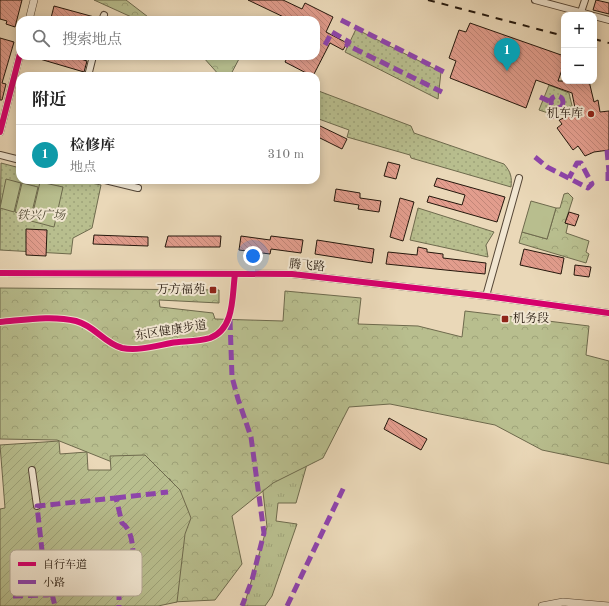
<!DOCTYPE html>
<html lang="zh">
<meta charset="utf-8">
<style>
body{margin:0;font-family:"Old Standard TT","Noto Serif SC",serif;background:#f6f6f6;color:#222}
.controls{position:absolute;right:12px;top:12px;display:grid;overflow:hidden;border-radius:8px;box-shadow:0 2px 10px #0003}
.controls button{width:36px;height:36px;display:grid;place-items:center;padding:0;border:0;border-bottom:1px solid #e0e0e0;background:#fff;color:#222;font:20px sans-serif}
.you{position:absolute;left:253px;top:256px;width:14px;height:14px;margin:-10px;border:3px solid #fff;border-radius:50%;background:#1a73e8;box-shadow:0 0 0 6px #1a73e833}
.badge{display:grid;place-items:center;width:26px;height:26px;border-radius:50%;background:#111827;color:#fff;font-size:13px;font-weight:700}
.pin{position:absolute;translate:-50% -33px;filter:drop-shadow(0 1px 2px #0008)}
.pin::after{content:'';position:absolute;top:21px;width:14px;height:12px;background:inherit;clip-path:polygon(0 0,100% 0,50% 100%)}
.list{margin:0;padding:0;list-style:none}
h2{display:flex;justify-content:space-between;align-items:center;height:52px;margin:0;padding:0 16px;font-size:17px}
h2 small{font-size:13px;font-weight:400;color:#767676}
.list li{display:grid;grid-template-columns:26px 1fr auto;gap:12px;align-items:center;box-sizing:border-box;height:60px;padding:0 16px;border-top:1px solid #e0e0e0}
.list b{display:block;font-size:15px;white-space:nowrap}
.list p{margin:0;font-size:13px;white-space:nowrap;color:#767676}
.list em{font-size:13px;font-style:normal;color:#767676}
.icon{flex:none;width:22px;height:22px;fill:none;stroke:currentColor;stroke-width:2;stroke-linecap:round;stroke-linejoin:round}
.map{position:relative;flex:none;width:609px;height:606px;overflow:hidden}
.search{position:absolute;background:#fff;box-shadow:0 2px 10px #0003;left:16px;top:16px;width:304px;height:44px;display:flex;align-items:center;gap:10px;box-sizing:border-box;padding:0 14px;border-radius:12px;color:#767676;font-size:15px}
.panel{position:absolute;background:#fff;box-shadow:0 2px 10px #0003;left:16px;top:72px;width:304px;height:112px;border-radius:12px}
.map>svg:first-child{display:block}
</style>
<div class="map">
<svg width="609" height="606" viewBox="0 0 609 606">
<defs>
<pattern id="grass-tufts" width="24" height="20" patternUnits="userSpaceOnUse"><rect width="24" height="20" fill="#b8be8e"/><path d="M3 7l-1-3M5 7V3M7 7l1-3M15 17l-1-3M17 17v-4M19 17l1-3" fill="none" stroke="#9ea379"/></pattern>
<pattern id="forest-crowns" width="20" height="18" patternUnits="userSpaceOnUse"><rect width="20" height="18" fill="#b8be8e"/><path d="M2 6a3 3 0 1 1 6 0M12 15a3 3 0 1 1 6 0" fill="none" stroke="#9ea379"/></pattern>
<pattern id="park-dots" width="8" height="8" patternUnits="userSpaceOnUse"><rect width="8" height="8" fill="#b8be8e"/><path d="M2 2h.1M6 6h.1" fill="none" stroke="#9ea379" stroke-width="1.8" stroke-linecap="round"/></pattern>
<pattern id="garden-furrows" width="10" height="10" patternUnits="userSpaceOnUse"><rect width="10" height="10" fill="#b8be8e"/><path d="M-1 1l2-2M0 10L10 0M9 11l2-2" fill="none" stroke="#9ea379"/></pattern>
<pattern id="building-back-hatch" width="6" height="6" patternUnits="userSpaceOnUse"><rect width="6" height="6" fill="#e29d8d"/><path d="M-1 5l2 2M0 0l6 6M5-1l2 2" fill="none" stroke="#c28678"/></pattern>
</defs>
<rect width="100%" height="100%" fill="#ead8b8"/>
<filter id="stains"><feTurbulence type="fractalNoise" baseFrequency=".005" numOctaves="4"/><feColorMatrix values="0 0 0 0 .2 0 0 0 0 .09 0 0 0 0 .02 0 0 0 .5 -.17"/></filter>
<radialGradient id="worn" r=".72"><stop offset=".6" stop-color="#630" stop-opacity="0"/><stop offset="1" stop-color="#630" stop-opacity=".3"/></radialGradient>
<polygon fill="url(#grass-tufts)" stroke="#6e6a4d" points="309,457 296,503 278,503 276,521 297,524 272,596 265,606 244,606 267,527 262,483"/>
<g fill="url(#forest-crowns)" stroke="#6e6a4d">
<polygon points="94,0 126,0 152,20 138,20"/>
<polygon points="199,56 237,56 240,57 230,76 220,76 203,57 201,59"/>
<polygon points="568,193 573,198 565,223 568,224 566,233 589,241 586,252 589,254 586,263 519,243 522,232 547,239 556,208 560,208 564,194"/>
<polygon points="0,288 219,290 219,303 159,300 160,307 213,313 215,319 283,321 285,291 361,298 358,324 418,326 462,337 465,311 589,326 586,355 609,361 609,464 542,450 495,425 390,404 349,407 323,458 273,483 232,516 242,564 215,600 172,602 172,540 190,519 170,479 122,466 57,440 0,439"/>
</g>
<g fill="url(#park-dots)" stroke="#6e6a4d">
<polygon points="356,29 441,72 438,99 345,52"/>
<polygon points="549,85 569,93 573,110 554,115 539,110"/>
<path d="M 316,90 L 411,126 L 414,133 L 504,164 C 511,172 512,177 511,187 L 411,158 L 410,155 L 347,137 L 349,130 L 316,118 Z"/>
<polygon points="1,163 20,168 20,180 76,180 101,185 92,228 73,238 71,254 0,250"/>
<polygon points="418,208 494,232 486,245 488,257 410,240"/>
</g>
<polygon fill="url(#garden-furrows)" stroke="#6e6a4d" points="59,441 60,454 87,452 88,470 111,470 110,456 145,455 180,490 191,518 185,534 177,602 158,606 0,606 0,509 5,508 0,445"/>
<g fill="#b8be8e" stroke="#6e6a4d">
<polygon points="6,179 21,183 14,212 0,208"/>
<polygon points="40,182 63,187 54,227 31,221"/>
<polygon points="22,183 38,187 31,216 15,212"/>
<polygon points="531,201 556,208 547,239 522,232"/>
</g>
<g fill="url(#building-back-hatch)" stroke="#24170c">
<polygon points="0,0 22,0 15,27 6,24 7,21 0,19"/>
<polygon points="248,0 283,0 302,9 305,3 333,17 326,32 347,43 343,50 330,43 313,76 312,76 285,62 288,56 316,56 316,20 290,20"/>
<polygon points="596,0 609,3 609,14 593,10"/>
<polygon points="54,6 98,18 98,20 56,20 51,18"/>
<polygon points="470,23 564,56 564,64 558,81 589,81 594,102 598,100 600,112 609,111 609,150 594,152 585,156 578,146 573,150 557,128 562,124 559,120 576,113 572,93 536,80 526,108 450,78 456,61 449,58 459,30 466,32"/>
<polygon points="0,38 14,42 2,83 6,84 2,100 0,100"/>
<polygon points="34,56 71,56 87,61 84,72 33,57"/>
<polygon points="316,124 347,139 342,149 316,136"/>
<polygon points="388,162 400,165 396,179 384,176"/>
<polygon points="437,178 505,197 497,222 427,202 429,196 462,205 465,195 434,186"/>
<polygon points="336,189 360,193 360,198 381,201 379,212 358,209 359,205 334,201"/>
<polygon points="400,198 414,202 403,241 390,237"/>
<polygon points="569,212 579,215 575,226 565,223"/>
<polygon points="26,229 47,230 46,256 26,255"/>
<polygon points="94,235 148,237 148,246 93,244"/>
<polygon points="168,236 221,236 220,247 165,247"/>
<polygon points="241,236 270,240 271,236 303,240 301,253 271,249 270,254 239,250"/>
<polygon points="317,240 374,249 372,263 315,254"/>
<polygon points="418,247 427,249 427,252 443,254 443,258 486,263 485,274 386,264 388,252 417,255"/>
<polygon points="524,249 564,258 561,274 520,265"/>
<polygon points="575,265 591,267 589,277 574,275"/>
<polygon points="389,418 427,439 421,450 384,429"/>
</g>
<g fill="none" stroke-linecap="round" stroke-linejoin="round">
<defs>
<g id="minor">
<polyline points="535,0 591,15"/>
<polyline points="581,12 585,0"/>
<polyline points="594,16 609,20"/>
<polyline points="102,20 104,15"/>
<polyline points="88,76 93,56"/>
<polyline points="0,155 20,160"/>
<polyline points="105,180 138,188"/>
<polyline points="486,296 519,178"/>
<polyline points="32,470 37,506"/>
</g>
<g id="tertiary">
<polyline points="29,20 34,0"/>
<polyline points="0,132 20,54"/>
<polyline points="0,273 292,274 486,296 609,313"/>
<polyline points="542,606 563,602 609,606"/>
</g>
</defs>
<use href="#minor" stroke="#564737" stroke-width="8"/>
<use href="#tertiary" stroke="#564737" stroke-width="8"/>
<use href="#minor" stroke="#f1e6d1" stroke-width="6"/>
<use href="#tertiary" stroke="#f1e6d1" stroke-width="7"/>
<g stroke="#24170c" stroke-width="2" stroke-dasharray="7 7" stroke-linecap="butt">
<polyline points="428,0 564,36"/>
<polyline points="594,39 609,43"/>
</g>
<g stroke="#8e44ad" stroke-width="5" stroke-dasharray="10 5" stroke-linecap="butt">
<polyline points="341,20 444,72"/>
<polyline points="325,45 332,32 349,42 347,45 442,92"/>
<circle cx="557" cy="102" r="6"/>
<polyline points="540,97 551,102"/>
<polyline points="551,118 555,108"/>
<polyline points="607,150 609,172"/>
<polyline points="535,157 547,167 588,188 592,184 581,163 577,163 569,178"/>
<polyline points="608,172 608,181"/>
<polyline points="230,320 232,377 238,399 251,437 264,533 252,580 242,606"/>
<polyline points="116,498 168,492"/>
<polyline points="119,590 119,606"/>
<polyline points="52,594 55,606"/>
<path d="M 13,596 L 47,595 L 52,594 L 132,589 C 132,571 138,533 122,523 L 116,498 L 37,506 L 47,595"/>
<polyline points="287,606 345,485"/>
</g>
<defs>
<g id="cycleway">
<polyline points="0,132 20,54"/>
<polyline points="0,273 292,274 486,296 609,313"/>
<path d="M 0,322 C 24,320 52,315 76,321 C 95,326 104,343 122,348 C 138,351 155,346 171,343 C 183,341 197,342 210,338 C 235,329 232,295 235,274"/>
</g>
</defs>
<use href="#cycleway" stroke="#f1e6d1" stroke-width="8"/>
<use href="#cycleway" stroke="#d6006c" stroke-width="6"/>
</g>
<g fill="#8f2418" stroke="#f1e6d1" stroke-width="1.5">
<circle cx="591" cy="114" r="4"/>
<rect x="209" y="286" width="8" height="8" rx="2"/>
<rect x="501" y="315" width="8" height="8" rx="2"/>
</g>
<g text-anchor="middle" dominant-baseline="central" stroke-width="4" stroke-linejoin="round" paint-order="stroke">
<g font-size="12" fill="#24170c" stroke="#f1e6d1" text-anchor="end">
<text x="583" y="114">机车库</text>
<text x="205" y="290">万方福苑</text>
<text x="513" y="319" text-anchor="start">机务段</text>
</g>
<g font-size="12" font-style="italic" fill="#504933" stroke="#f1e6d1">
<text x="41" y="216">铁兴广场</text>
</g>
<g font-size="12" fill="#24170c" stroke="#f1e6d1">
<text transform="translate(307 266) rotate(5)">腾飞路</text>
<text transform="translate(171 331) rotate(-9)">东区健康步道</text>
</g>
</g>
<rect x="10" y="550" width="132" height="46" rx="6" fill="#f1e6d1" stroke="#b4a896" stroke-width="1"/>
<rect x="18" y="562" width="18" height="4" fill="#d6006c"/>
<rect x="18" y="580" width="18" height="4" fill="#8e44ad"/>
<g font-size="11" fill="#24170c">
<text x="43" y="568">自行车道</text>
<text x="43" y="586">小路</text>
</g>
<rect width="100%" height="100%" filter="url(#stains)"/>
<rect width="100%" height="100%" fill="url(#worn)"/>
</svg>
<div class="controls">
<button>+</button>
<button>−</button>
</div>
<div class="you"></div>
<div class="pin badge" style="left:507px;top:71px;background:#0f9aa8">1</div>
<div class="search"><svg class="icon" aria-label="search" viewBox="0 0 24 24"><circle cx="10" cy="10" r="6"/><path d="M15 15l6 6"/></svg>搜索地点</div>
<section class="panel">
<h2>附近<small></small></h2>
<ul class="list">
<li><span class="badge" style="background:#0f9aa8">1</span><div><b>检修库</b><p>地点</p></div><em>310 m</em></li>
</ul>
</section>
</div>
